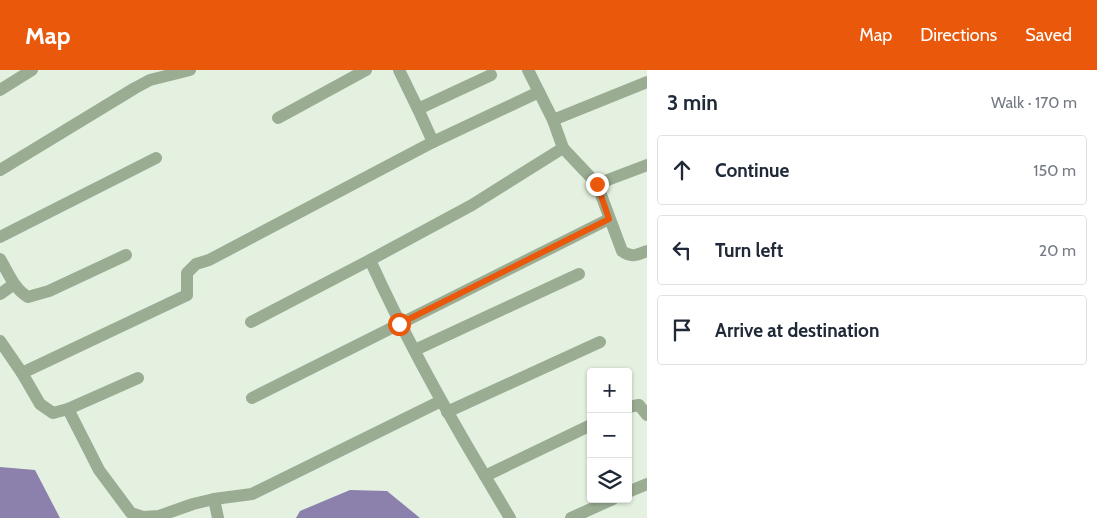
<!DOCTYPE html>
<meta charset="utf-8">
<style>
body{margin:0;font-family:Cabin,sans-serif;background:#f6f6f7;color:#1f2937}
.controls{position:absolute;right:15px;bottom:15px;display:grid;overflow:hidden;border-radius:5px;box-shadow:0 1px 4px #0004}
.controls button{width:45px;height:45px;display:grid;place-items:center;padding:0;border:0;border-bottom:1px solid #e0e1e3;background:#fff;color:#1f2937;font:25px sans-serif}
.stop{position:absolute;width:15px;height:15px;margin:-11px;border:4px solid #ea580c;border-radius:50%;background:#fff}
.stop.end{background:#ea580c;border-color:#fff;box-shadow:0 1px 5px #0008}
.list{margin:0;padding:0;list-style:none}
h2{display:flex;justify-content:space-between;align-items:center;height:65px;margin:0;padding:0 20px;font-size:21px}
h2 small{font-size:16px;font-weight:400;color:#747a83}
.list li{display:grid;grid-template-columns:32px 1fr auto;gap:15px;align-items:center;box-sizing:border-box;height:70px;margin:0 10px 10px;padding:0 10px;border:1px solid #e0e1e3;border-radius:5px}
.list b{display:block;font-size:19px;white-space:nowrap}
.list em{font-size:16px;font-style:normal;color:#747a83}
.icon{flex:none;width:28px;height:28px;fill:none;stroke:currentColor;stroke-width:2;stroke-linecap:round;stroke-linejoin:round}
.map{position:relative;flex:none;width:647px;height:448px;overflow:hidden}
header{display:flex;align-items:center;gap:30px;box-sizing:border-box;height:70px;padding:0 25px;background:#ea580c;color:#fff}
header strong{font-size:24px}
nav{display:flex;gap:28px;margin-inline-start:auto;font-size:18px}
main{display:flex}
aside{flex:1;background:#fff}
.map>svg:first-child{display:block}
</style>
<header>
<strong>Map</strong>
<nav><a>Map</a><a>Directions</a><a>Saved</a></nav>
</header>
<main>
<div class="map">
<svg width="647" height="448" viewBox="0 0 647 448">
<rect width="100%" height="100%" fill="#e4f1e0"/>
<g fill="#8c80ad">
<polygon points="0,397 35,400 60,448 0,448"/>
<polygon points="350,420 387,421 420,448 296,448 300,441"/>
</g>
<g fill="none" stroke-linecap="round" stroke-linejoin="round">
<g stroke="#9aac92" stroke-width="12">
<polyline points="399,0 418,39"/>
<polyline points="0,20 32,0"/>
<polyline points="278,48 366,0"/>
<polyline points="553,50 647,12"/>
<polyline points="433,72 539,22"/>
<path d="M 563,78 L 597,114 L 622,181 C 631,188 637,185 647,181"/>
<polyline points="0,100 135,18 150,10 190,0"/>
<polyline points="597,114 647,95"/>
<polyline points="0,167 156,88"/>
<path d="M 0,189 C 8,202 14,219 28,227 L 49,221 L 126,185"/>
<polyline points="0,224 14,214"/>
<polyline points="251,252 370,190"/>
<polyline points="0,271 22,303 40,334 53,343 68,339 99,400 131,443 143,447 159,446 193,434 214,429 252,424 441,331"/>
<polyline points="415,280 579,204"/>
<polyline points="22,303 187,225 187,203 196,194 209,190 433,72 418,39 491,5"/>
<polyline points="252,328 609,149"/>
<polyline points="628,337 639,335 647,345"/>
<polyline points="68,339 138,308"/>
<polyline points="447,342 600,272"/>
<path d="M 485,406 C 443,336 404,265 370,190 L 472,135 L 563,78 L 553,50 L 528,0"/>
<polyline points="628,422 647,414"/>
<polyline points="214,429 218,448"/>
<polyline points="510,448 485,406 591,355"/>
<polyline points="571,448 613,429"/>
</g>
</g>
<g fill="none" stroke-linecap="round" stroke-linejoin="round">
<polyline stroke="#ea580c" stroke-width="6" points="399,254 609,149 597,114"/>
</g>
</svg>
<div class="controls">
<button>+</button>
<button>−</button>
<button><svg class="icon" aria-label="layers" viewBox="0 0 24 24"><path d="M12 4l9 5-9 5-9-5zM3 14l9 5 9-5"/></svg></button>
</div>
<div class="stop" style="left:399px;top:254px"></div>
<div class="stop end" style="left:597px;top:114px"></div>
</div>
<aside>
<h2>3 min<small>Walk · 170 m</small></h2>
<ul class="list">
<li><svg class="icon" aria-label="ahead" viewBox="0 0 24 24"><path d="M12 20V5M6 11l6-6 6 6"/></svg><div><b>Continue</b></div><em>150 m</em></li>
<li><svg class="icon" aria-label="left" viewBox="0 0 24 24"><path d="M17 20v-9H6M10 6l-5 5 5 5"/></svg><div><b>Turn left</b></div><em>20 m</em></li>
<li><svg class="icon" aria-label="arrive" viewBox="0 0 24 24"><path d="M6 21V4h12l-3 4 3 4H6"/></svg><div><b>Arrive at destination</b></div></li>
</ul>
</aside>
</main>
